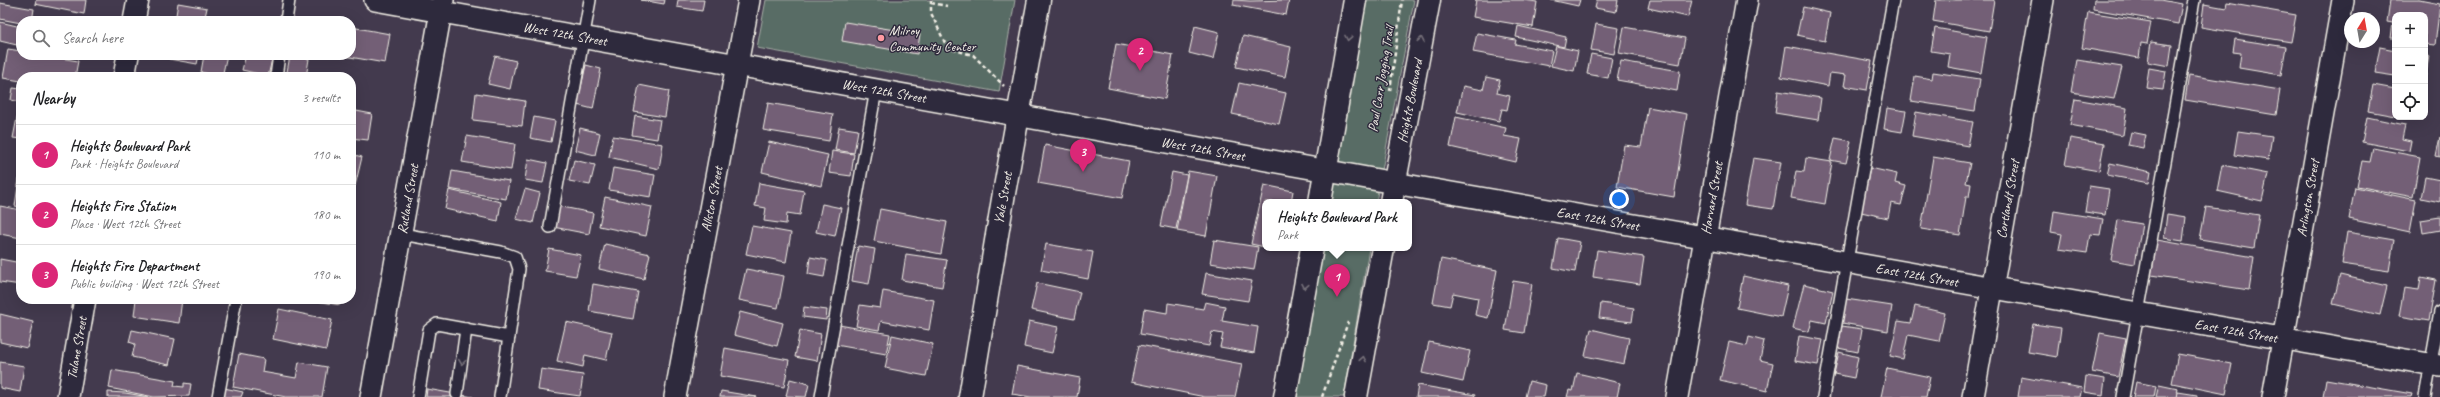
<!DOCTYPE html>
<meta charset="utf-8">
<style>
body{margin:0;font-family:Caveat,sans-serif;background:#f6f6f6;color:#202124}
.controls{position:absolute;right:12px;top:12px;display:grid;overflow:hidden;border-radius:8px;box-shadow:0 4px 16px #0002}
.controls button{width:36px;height:36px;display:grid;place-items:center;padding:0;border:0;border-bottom:1px solid #e0e0e0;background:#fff;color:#202124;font:20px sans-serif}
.compass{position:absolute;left:2344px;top:12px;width:36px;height:36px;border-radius:50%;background:#fff;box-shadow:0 4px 16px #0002;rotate:11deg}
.you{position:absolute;left:1619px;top:199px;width:14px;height:14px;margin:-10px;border:3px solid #fff;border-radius:50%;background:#1a73e8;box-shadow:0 0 0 6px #1a73e833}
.badge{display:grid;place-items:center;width:26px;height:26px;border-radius:50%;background:#db2777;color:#fff;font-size:13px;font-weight:700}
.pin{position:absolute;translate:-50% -33px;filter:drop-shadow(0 1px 2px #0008)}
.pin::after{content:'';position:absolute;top:21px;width:14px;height:12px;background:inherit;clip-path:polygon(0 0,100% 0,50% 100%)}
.popup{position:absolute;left:1262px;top:199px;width:150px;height:52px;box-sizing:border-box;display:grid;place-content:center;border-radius:8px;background:#fff;filter:drop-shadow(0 1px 3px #0005);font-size:13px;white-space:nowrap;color:#757577}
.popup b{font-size:15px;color:#202124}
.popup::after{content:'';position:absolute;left:50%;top:100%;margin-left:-8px;border:8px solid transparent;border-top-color:#fff}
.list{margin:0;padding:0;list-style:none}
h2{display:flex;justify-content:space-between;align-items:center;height:52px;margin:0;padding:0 16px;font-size:17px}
h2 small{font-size:13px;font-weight:400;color:#757577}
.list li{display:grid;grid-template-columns:26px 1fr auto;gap:12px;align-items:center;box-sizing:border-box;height:60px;padding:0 16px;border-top:1px solid #e0e0e0}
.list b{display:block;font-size:15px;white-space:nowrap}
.list p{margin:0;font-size:13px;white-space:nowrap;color:#757577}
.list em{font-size:13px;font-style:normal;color:#757577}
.icon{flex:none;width:22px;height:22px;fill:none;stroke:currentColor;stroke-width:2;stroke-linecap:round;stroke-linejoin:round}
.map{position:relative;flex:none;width:2440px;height:397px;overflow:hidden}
.search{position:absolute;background:#fff;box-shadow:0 4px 16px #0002;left:16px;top:16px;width:340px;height:44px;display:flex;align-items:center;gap:10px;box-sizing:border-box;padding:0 14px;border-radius:16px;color:#757577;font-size:15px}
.panel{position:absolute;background:#fff;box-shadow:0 4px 16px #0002;left:16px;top:72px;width:340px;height:232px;border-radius:16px}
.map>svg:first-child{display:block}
</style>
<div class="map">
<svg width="2440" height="397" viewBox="0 0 2440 397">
<rect width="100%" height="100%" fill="#433a4e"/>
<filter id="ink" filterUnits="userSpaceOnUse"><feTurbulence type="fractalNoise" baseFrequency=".025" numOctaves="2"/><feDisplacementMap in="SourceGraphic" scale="8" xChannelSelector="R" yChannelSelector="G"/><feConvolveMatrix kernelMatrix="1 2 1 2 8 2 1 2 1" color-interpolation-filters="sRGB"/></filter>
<g filter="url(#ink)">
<g fill="#596c65" stroke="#a6aea6">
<polygon points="766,0 1015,0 999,92 757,48"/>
<polygon points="1366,0 1414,0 1376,202 1330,202"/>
<polygon points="1322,248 1369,248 1344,397 1296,397"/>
</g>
<g fill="#735e76" stroke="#f4f1e8">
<polygon points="36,0 86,0 84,14 35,4"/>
<polygon points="641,0 665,0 664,4"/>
<polygon points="678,0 704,0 702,11 677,7"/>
<polygon points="1234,0 1250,1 1289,0 1286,15 1233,5"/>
<polygon points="1476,0 1524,0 1537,2 1533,27 1473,17"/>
<polygon points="1551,0 1580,0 1578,6"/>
<polygon points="1597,0 1618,0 1616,12 1595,8"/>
<polygon points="1650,0 1692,0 1688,17 1648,8"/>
<polygon points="1936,0 1994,0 1989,31 1933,21"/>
<polygon points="2094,0 2161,0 2182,4 2178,24 2093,9"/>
<polygon points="2390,0 2419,0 2440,4 2435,45 2425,44 2425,15 2395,15 2395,38 2391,38 2393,23 2387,22"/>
<polygon points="0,3 34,9 32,21 21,23 0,19"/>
<polygon points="178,3 207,8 204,21 175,21"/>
<polygon points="2227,3 2296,15 2291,42 2201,27 2204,4 2226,8"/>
<polygon points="1803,7 1830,13 1825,41 1797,35"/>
<polygon points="2088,12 2151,22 2147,44 2141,43 2139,58 2082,48"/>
<polygon points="0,22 21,27 21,46 0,41"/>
<polygon points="845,22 920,34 917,54 842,41"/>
<polygon points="1596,24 1619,28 1614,54 1591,50"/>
<polygon points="1195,26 1219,32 1213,59 1189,53"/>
<polygon points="1518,26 1566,37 1564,47 1516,37"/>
<polygon points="351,27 390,34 385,63 338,55 351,55"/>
<polygon points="1624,27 1685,38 1680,64 1619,53"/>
<polygon points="1935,28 1987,37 1981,73 1948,67 1950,54 1931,51"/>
<polygon points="1477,33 1516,40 1515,44 1552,51 1549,66 1473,52"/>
<polygon points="1243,36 1291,47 1285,77 1236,67"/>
<polygon points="2235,39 2286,47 2281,75 2239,68 2241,53 2233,52"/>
<polygon points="2151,42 2172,45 2169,66 2148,62"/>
<polygon points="1116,44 1173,55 1165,99 1108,88"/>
<polygon points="1556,46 1578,51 1574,71 1551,66"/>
<polygon points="1786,46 1872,61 1867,90 1844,86 1846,75 1830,73 1828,86 1781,77"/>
<polygon points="2380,47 2395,50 2395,76 2375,73"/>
<polygon points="8,49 21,51 21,55 42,55 78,61 75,77 21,77 21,81 3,78"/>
<polygon points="1591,54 1612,58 1608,78 1587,74"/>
<polygon points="169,55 199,55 197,64 169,59"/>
<polygon points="204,55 227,55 222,77 201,72"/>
<polygon points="246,55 273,55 268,76 242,70"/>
<polygon points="2425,55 2429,56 2425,79"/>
<polygon points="290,56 309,59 306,77 286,77"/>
<polygon points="495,56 516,61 510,89 488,84"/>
<polygon points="2077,60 2122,67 2114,99 2071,92"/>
<polygon points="1621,61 1680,71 1677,91 1617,80"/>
<polygon points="586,65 601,69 593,109 577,105"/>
<polygon points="2149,68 2166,71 2163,90 2146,88"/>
<polygon points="1933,72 1980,79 1975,111 1911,101 1915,76 1932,79"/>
<polygon points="2189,75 2280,90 2276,115 2185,100"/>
<polygon points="1486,77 1500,80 1497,93 1510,96 1507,110 1502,109 1499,121 1457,112 1463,86 1483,90"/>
<polygon points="1239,83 1286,93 1279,124 1232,114"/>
<polygon points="639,85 669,91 665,117 634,112"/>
<polygon points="2373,85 2395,89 2395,116 2368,111"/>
<polygon points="13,88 21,89 21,102 11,100"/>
<polygon points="1778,91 1821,98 1818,120 1775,113"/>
<polygon points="476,93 525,101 522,126 473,120"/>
<polygon points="2075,99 2127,108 2123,135 2070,125"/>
<polygon points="768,103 833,114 829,141 763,130"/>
<polygon points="1648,107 1687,114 1674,197 1617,187 1624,145 1641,147"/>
<polygon points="19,108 21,109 21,139 13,138"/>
<polygon points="1887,108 1906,111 1902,132 1884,129"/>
<polygon points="351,110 372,114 368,140 351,138"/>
<polygon points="1916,112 1973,122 1968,146 1912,136"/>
<polygon points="635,116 660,120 657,139 632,135"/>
<polygon points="534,117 555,121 551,142 530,138"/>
<polygon points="1456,117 1506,128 1504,136 1521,139 1516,162 1450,147"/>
<polygon points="2367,117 2405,125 2402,139 2411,141 2409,151 2362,142"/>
<polygon points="839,127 858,130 854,153 835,150"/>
<polygon points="580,128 600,133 595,155 575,150"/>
<polygon points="2238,131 2272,136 2268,160 2234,155"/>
<polygon points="2131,132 2146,135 2143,148 2128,145"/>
<polygon points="467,136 515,144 511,170 462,162"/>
<polygon points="613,136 663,144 659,169 609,157"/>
<polygon points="2440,137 2440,157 2436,156"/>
<polygon points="1835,138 1851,141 1846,163 1830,160"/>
<polygon points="2070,138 2104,144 2099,171 2065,165"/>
<polygon points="769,142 828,155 821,186 762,172"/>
<polygon points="1045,145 1129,161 1122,198 1038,183"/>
<polygon points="2373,148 2420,157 2413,197 2357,186 2362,161 2370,162"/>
<polygon points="832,151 854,154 851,176 829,173"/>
<polygon points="351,154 362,157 355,186 351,185"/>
<polygon points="1933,157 1970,163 1966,183 1971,184 1969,197 1966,197 1960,235 1921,229"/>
<polygon points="1753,158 1781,162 1773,209 1745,205"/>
<polygon points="1806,158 1832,162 1825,204 1791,198 1796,171 1804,172"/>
<polygon points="528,159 547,163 543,183 525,180"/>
<polygon points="574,160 595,165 590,185 569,181"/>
<polygon points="2110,163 2151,172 2149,183 2107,175"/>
<polygon points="2222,165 2268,174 2262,201 2217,191"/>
<polygon points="613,168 655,175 651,197 609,190"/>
<polygon points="1870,168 1897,174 1895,183 1906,186 1901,205 1891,203 1888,218 1861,212"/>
<polygon points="452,171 509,181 506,199 449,189"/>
<polygon points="1188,171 1217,176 1206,236 1177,231"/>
<polygon points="1172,172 1187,175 1176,229 1161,226"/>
<polygon points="2425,177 2440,180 2440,202 2421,198"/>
<polygon points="19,179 21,179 21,207 15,206"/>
<polygon points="759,183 804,191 800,215 787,213 786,224 764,221 766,208 755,206"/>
<polygon points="1264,185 1293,191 1291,202 1265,202 1265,247 1251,244"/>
<polygon points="2089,186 2109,189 2105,215 2085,212"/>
<polygon points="2355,187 2416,200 2410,232 2349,219"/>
<polygon points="525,189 540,193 533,223 516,219"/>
<polygon points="449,190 501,202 498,221 445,209"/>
<polygon points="605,197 652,207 646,236 599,226"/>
<polygon points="822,204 841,208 835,236 816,232"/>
<polygon points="0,206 21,210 21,238 0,234"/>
<polygon points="557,206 593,213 589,234 553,227"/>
<polygon points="2206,207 2259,215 2254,248 2200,239"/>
<polygon points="880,209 947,222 941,254 874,241"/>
<polygon points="2054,211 2103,219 2100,235 2090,234 2087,253 2059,249 2062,234 2051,232"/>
<polygon points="2167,214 2186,217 2183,241 2164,238"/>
<polygon points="2440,217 2440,230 2423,233 2421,220"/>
<polygon points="2118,220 2142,224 2135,264 2111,260"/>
<polygon points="752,226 791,233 786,262 746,254"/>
<polygon points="2347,232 2394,240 2389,271 2342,264"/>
<polygon points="1558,238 1580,242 1575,272 1553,268"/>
<polygon points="1214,240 1258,247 1254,270 1210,263"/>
<polygon points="2157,240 2254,257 2249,290 2151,275"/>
<polygon points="605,244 650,254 644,279 599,269"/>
<polygon points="1046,244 1093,252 1088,279 1041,270"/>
<polygon points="858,246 875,249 869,284 852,281"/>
<polygon points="549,249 581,255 576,276 545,271"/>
<polygon points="1597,250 1644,257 1640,284 1593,277"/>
<polygon points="906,254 947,260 942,287 902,280"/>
<polygon points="810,257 827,260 824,277 808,274"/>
<polygon points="0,259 21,263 21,285 0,282"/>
<polygon points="1441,259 1497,270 1488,318 1475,315 1478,298 1453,293 1450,306 1433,303"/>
<polygon points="746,269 784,276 778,308 739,300"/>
<polygon points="1206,273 1252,281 1248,301 1202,294"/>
<polygon points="2340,275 2387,286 2380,315 2333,304"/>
<polygon points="1743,276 1788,286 1781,317 1737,308"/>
<polygon points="2421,277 2436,280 2429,321 2399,316 2404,288 2419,290"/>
<polygon points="1513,281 1532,284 1524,333 1505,330"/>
<polygon points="1037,283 1080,292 1074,319 1031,310"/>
<polygon points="593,284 638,292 633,319 589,311"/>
<polygon points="1804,284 1833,291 1826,323 1812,320 1809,332 1793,328"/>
<polygon points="883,291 934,300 929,330 881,321 879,330 856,326 860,305 880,308"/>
<polygon points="136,299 182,299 179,323 134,316"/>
<polygon points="304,299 341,299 340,305"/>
<polygon points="1846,299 1892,306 1888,331 1842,323"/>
<polygon points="1205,302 1225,306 1222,321 1258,327 1254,353 1220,347 1223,334 1212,332 1209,346 1140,334 1144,309 1167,313 1168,303 1203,309"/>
<polygon points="1601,303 1634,308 1632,322 1599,318"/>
<polygon points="1915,306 1945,313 1939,341 1908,335 1903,359 1890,356 1898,321 1911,323"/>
<polygon points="804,307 827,310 826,320 803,317"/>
<polygon points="279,309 332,320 326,350 273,339"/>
<polygon points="740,312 783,323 777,346 734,335"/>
<polygon points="0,314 33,322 27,348 0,342"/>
<polygon points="1029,321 1058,327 1052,353 1024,347"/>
<polygon points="566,322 612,332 606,360 585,355 583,367 557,361"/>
<polygon points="2033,324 2061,328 2057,357 2028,352"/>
<polygon points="839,325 890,334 886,354 836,345"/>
<polygon points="1842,326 1862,329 1858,352 1838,348"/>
<polygon points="1591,329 1629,338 1624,364 1585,356"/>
<polygon points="132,330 175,339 169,365 132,357 135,344 129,342"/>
<polygon points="800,330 821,334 817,361 795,357"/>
<polygon points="2100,333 2126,338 2118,377 2092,372"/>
<polygon points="892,335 933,344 926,376 885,368"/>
<polygon points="1799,336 1823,340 1818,365 1795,361"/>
<polygon points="1749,337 1764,341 1760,360 1773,363 1767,391 1720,380 1729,342 1747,346"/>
<polygon points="1429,342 1470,351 1463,382 1422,373"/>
<polygon points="1139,345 1242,364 1235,397 1205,397 1131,382"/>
<polygon points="725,348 789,360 784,387 720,376"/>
<polygon points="1839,352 1858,357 1854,378 1834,374"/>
<polygon points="239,354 264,359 262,372 296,378 299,362 327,367 322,397 286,397 233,387"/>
<polygon points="2178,354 2232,364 2226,394 2172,383"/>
<polygon points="0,362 24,366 20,392 0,388"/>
<polygon points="1017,366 1080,378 1077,397 1031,397 1012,394"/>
<polygon points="1887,368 1930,377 1926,397 1881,397"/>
<polygon points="541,369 583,375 580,396 538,390"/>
<polygon points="112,370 175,381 174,386 184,387 184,383 191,384 189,396 154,397 109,388"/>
<polygon points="1577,373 1620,383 1617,397 1567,397 1569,390 1573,391"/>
<polygon points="2086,376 2105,379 2103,395 2084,392"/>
<polygon points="2021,377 2082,388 2080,397 2018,397"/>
<polygon points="790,379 809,384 806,397 786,396"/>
<polygon points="2326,379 2412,394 2411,397 2323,397"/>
<polygon points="1529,381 1546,385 1544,397 1525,397"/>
<polygon points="2136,382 2156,386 2154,397 2133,397"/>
<polygon points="1418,385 1475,395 1474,397 1416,397"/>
<polygon points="2159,385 2178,389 2176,397 2156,397"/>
<polygon points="224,388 243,392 241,397 222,397"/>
<polygon points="427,389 473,397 426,397"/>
<polygon points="721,391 757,397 720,397"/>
<polygon points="108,392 125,393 149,397 108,397"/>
<polygon points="2178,392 2197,395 2197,397 2177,397"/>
</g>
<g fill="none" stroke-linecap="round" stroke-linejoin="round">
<defs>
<g id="lane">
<polyline points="286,21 289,0"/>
<polyline points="276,77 279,55"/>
<polyline points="550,227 590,0"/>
<polyline points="402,234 501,252 515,257 519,269 500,397"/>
<polyline points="457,394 466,329"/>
<polyline points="218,397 236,299"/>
<polyline points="418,397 429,330 437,324 509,337"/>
<polyline points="821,397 876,90"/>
<polyline points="1823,397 1893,0"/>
<polyline points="2123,397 2194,0"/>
<polyline points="2425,397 2440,312"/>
</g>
<g id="street">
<polyline points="375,0 1417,187 2440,366"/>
<polyline points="134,21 138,0"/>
<polyline points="124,77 128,55"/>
<polyline points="68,397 85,299"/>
<polyline points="371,397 443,0"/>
<polyline points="675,397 749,0"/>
<polyline points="1677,397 1747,0"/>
<polyline points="1973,397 2043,0"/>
<polyline points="2273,397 2343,0"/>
</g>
<g id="secondary">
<polyline points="1320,202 1355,0"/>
<polyline points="1391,202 1429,0"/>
<polyline points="970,397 1004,193 1039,0"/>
<polyline points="1285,397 1312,248"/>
<polyline points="1356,397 1383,248"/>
</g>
</defs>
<use href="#lane" stroke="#f4f1e8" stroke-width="14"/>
<use href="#street" stroke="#f4f1e8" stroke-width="24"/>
<use href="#secondary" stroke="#f4f1e8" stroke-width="25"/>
<g stroke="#f4f1e8" stroke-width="2.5" stroke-dasharray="4 3" stroke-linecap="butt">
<polyline points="931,0 931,13 945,43 954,50 973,55 1004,86"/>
<polyline points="931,3 947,6"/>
<polyline points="1390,91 1402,0"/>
<polyline points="1322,397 1348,322"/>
</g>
<use href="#lane" stroke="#2f2a3d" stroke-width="11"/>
<use href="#street" stroke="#2f2a3d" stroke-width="21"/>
<use href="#secondary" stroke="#2f2a3d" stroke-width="22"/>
</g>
<defs><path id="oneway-chevron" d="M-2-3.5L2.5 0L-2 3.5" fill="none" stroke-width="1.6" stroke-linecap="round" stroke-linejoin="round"/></defs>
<g stroke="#747079">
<use href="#oneway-chevron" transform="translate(1348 38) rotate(100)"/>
<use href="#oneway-chevron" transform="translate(1421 40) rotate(-79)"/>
<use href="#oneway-chevron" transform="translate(1305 286) rotate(100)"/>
<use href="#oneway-chevron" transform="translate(1363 359) rotate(-80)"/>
<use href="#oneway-chevron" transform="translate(462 362) rotate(98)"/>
</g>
</g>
<circle fill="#ff9aa2" stroke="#2f2a3d" stroke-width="1.5" cx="881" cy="38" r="4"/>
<g text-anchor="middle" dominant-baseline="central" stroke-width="3" stroke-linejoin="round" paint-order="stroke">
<g font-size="14" fill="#f4f1e8" stroke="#2f2a3d" text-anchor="start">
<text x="889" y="30">Milroy<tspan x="889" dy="16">Community Center</tspan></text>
</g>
<g font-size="14" fill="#f4f1e8" stroke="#2f2a3d">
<text transform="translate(565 34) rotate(10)">West 12th Street</text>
<text transform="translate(1381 79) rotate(-81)">Paul Carr Jogging Trail</text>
<text transform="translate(884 91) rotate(10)">West 12th Street</text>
<text transform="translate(1410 101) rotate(-79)">Heights Boulevard</text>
<text transform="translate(1203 149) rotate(10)">West 12th Street</text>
<text transform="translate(1003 198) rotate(-80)">Yale Street</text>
<text transform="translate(1712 198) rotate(-80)">Harvard Street</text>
<text transform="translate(2308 198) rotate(-80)">Arlington Street</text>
<text transform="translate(408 199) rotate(-80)">Rutland Street</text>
<text transform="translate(712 199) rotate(-79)">Allston Street</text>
<text transform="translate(2008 199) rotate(-80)">Cortlandt Street</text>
<text transform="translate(1598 219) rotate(10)">East 12th Street</text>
<text transform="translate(1917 275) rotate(10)">East 12th Street</text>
<text transform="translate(2236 331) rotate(10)">East 12th Street</text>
<text transform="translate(77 348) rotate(-80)">Tulane Street</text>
</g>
</g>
</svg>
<div class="controls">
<button>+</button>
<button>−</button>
<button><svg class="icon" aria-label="locate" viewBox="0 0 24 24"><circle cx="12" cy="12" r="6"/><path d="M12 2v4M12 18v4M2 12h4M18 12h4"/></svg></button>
</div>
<svg class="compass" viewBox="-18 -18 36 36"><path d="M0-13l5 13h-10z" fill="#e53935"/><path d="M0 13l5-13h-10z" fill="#757577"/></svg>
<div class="you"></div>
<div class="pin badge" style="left:1337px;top:297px">1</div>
<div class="popup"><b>Heights Boulevard Park</b>Park</div>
<div class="pin badge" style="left:1140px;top:71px">2</div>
<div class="pin badge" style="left:1083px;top:172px">3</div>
<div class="search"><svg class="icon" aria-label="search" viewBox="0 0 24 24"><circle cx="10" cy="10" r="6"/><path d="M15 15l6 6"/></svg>Search here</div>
<section class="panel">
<h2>Nearby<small>3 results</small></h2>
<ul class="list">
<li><span class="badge">1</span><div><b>Heights Boulevard Park</b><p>Park · Heights Boulevard</p></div><em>110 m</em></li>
<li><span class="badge">2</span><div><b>Heights Fire Station</b><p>Place · West 12th Street</p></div><em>180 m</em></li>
<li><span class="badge">3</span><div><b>Heights Fire Department</b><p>Public building · West 12th Street</p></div><em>190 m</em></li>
</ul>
</section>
</div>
